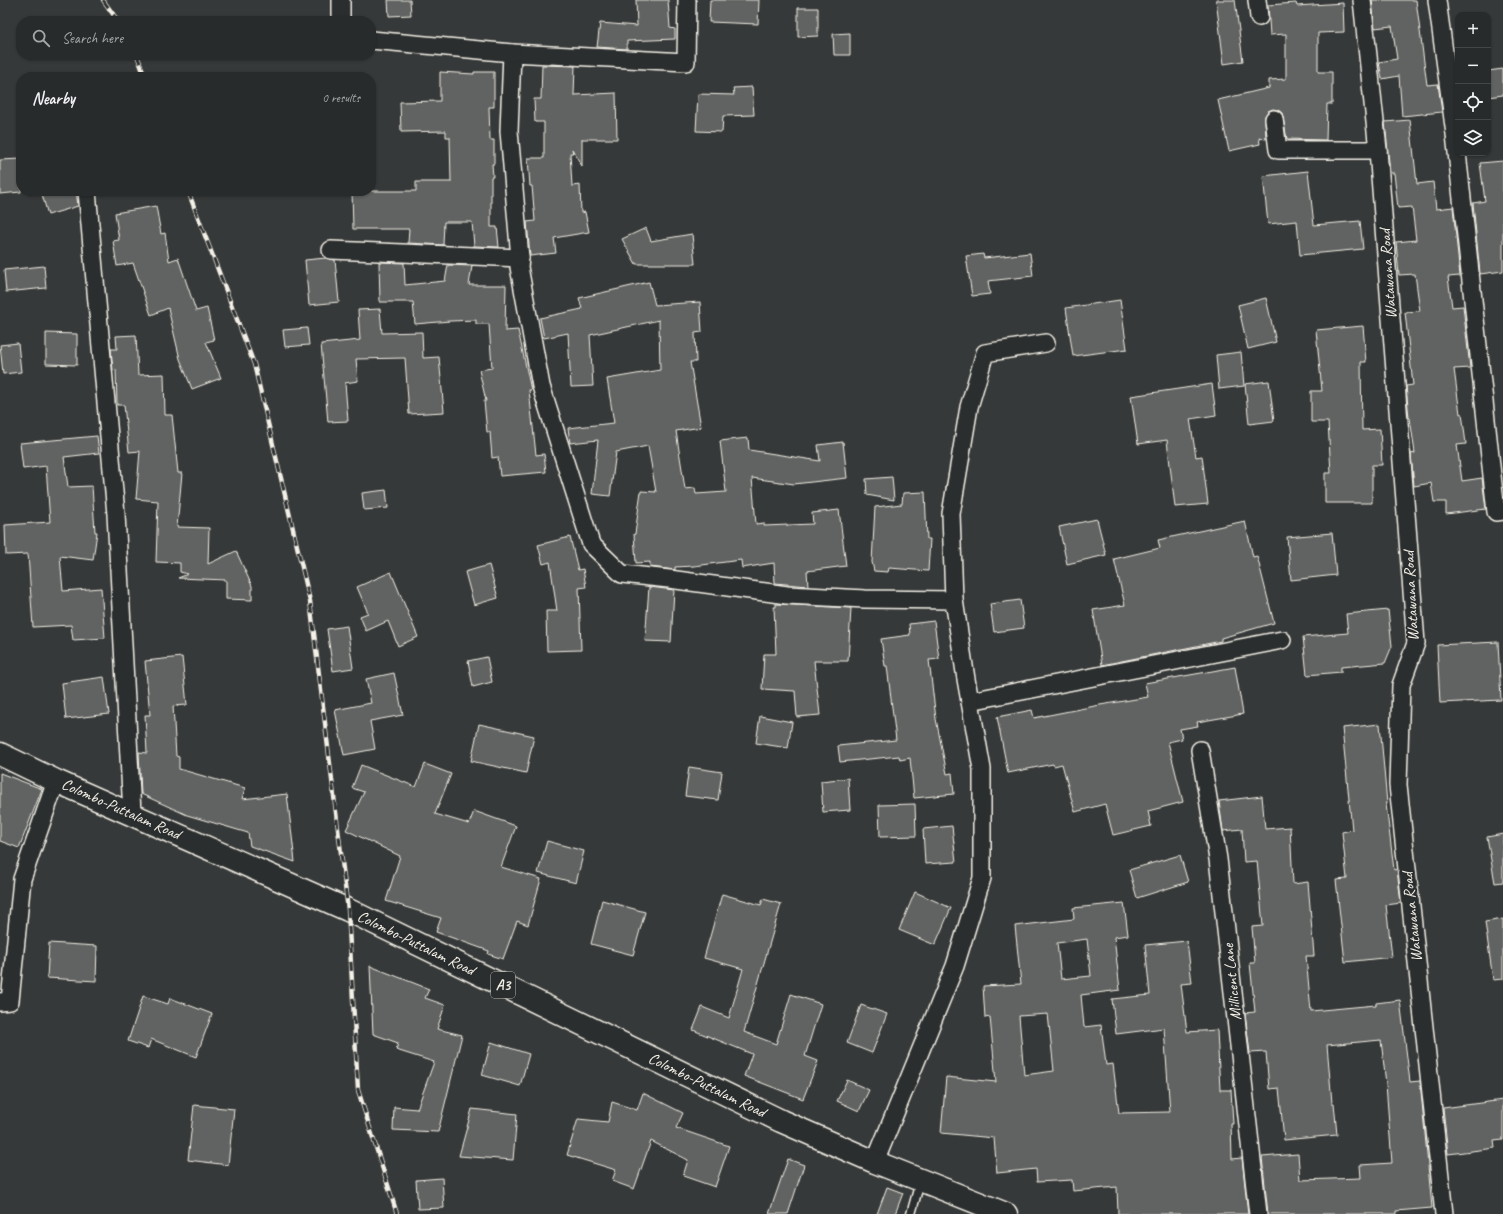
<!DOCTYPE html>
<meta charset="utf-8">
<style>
body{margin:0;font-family:Caveat,sans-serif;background:#343737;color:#f1f3f6}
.controls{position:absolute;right:12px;top:12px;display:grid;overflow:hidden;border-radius:8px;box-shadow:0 1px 3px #0004}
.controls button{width:36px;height:36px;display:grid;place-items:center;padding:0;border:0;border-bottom:1px solid #444747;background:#282b2b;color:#f1f3f6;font:20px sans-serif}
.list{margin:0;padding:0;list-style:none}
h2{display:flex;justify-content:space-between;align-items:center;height:52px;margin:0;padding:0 16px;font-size:17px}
h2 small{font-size:13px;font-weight:400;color:#a5a7a9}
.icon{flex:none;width:22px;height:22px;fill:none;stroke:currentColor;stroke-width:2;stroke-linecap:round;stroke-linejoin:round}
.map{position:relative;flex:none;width:1503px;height:1214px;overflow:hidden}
.search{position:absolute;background:#282b2b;box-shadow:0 1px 3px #0004;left:16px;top:16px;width:360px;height:44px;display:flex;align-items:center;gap:10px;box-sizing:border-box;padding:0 14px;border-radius:16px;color:#a5a7a9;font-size:15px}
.panel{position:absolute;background:#282b2b;box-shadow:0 1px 3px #0004;left:16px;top:72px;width:360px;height:124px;border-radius:16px}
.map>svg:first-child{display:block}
</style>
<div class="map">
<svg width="1503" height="1214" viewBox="0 0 1503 1214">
<rect width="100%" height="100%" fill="#363939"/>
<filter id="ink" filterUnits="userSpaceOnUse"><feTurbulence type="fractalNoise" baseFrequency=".025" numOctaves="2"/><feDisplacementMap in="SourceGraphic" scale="8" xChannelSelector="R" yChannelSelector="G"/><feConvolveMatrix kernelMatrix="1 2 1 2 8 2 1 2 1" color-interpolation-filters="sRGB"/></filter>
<g filter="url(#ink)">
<g fill="#616362" stroke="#f4f1e8" fill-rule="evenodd">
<polygon points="388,0 410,0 411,15 389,16"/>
<polygon points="636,0 668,0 670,28 675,29 675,39 627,41 627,49 597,47 600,23 637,26"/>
<polygon points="710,0 759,0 758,24 709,22"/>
<polygon points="1216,0 1235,0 1243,61 1224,64"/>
<polygon points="1372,0 1416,0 1427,85 1438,84 1442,112 1402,116 1399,76 1382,79 1379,62 1397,59 1392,26 1375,28"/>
<polygon points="1296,3 1297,6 1343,3 1344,32 1318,33 1318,72 1332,72 1332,104 1327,104 1326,140 1287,139 1282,113 1278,110 1273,109 1268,111 1265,116 1266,139 1259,138 1260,144 1229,151 1218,100 1269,88 1269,80 1286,79 1286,34 1270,35 1268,5"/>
<polygon points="798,8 818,8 818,36 798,37"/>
<polygon points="850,33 850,55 834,55 833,34"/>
<polygon points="542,65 575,66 574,95 616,93 617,139 582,139 582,166 572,149 573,153 570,153 572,186 580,185 581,213 585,212 589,232 554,238 556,253 530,256 527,222 535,221 532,186 530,186 528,158 544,158 544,122 535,122 534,99 541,99"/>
<polygon points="1503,69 1503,95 1488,97 1488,71"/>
<polygon points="440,72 474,74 474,72 494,72 494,107 489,107 490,140 494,140 494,164 492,164 493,177 491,177 491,227 497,227 499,247 474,246 472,222 444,222 443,245 408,243 409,229 353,229 352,191 416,191 416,182 451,182 450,137 446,137 446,131 401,132 400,102 440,101"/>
<polygon points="752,87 754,115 723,116 722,132 696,131 698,94 734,95 733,88"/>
<polygon points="1410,120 1417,184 1433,182 1436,209 1453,207 1460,276 1448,277 1452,307 1463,306 1470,368 1454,369 1460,414 1462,413 1466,444 1457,445 1462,481 1482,478 1486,509 1446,514 1446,502 1434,502 1431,483 1414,486 1411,454 1415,453 1410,418 1409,418 1406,386 1413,385 1405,312 1420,311 1415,274 1399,275 1396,242 1416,240 1412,207 1398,208 1394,173 1390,173 1385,122"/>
<polygon points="21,159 21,192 0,194 0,160"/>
<polygon points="1503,161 1503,271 1480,274 1473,203 1485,201 1480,163"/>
<polygon points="1308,171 1314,225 1360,221 1363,249 1300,255 1297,221 1268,224 1263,176"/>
<polygon points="41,191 76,191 78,206 48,215"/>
<polygon points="156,206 161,234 165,233 169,261 178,258 196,311 207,308 214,340 206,342 221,378 192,389 180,359 168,308 151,315 133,263 117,266 113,241 119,240 115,213"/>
<polygon points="646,228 651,241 692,234 695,264 636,264 622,239"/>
<polygon points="1030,253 1033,276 988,281 990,294 972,296 966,256 983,254 984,258"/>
<polygon points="326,258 335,260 339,302 309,305 305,260"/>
<polygon points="379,262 404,263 405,285 445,281 448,265 472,266 469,285 506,285 505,331 518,330 531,390 529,390 536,455 544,454 546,472 500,476 498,457 492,458 490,432 487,432 484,401 486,401 479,370 492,368 489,324 476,324 476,320 450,321 415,324 413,302 380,302"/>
<polygon points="44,266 46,288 6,292 4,270"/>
<polygon points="649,282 655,305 700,302 702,332 695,333 696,362 690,362 701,427 676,431 685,489 695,488 696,494 726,492 720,441 748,438 749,450 820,461 818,445 843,442 847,478 794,484 752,478 756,524 764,523 764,526 813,524 812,513 839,510 846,566 807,571 808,586 775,583 774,563 742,568 741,560 694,566 675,567 675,570 650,567 650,562 636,563 634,534 635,534 641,491 656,492 648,446 616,452 610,496 592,494 598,440 570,443 568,428 614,423 607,379 660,370 659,320 590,335 593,386 571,387 568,333 544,338 540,318 582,309 579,298"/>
<polygon points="1266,298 1276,342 1248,349 1238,305"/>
<polygon points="1120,300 1127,349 1073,356 1066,308"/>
<polygon points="380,309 382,333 422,332 423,358 439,357 444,412 409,414 405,358 356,359 358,381 345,383 348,421 328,422 321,344 360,340 358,310"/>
<polygon points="1363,326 1366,362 1361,362 1362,430 1380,429 1382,465 1372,465 1372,503 1325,503 1325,473 1331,473 1328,422 1311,422 1311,391 1322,391 1316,330"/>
<polygon points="307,328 309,345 285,347 283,330"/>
<polygon points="46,333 77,334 77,365 46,364"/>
<polygon points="136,335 138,375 164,374 165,415 172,415 178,473 182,473 177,527 209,528 208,564 236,551 252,586 252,600 226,599 226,580 178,578 188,574 180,572 180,563 156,562 158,501 136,499 140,451 129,452 124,405 117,405 116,370 113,371 111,349 117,349 116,336"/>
<polygon points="18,343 21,372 3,374 0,345"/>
<polygon points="1241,352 1244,386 1219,389 1216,355"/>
<polygon points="1269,381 1274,421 1249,424 1245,384"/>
<polygon points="1212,384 1216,415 1190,419 1196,457 1202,456 1208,504 1175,507 1167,440 1138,444 1131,396"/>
<polygon points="97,436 99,453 64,457 68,487 92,486 95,532 97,532 93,560 60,556 63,591 101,588 105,638 73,640 71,625 33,627 28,554 6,555 5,525 50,522 46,466 23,469 20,443"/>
<polygon points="892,477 894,500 867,495 866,479"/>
<polygon points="386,490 388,508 364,510 362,493"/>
<polygon points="925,492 927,539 930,539 928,571 889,568 888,572 874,571 872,562 875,507 902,504 903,493"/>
<polygon points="1097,519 1106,555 1067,564 1059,527"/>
<polygon points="1245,521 1253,557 1257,556 1274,623 1221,638 1221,641 1102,665 1093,610 1125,605 1114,559 1160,548 1158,540"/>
<polygon points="1332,533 1336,575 1291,580 1287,537"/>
<polygon points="570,537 578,570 583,569 586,587 579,588 581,650 547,651 546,611 557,611 550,562 543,564 538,545"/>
<polygon points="489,565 498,598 474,605 465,572"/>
<polygon points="391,572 418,637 398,646 388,621 366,631 360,616 368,613 357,587"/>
<polygon points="649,587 674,590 671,642 645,641"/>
<polygon points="1020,600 1024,628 994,632 990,604"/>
<polygon points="776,604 851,608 848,661 814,661 820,715 797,717 795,691 762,689 764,654 776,654 774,607 776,607"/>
<polygon points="1388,610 1392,646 1385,663 1341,667 1341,672 1307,675 1303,637 1348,633 1346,614"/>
<polygon points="934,621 939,659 929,660 936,719 947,774 952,773 954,794 914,798 910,758 900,760 899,756 840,762 838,746 896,740 887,666 885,666 881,639 910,635 909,624"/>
<polygon points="347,626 353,668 333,671 327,629"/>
<polygon points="1498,642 1501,700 1440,703 1437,645"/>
<polygon points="182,657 187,705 173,706 176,756 179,757 179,769 245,788 242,799 287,794 295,862 250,846 248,833 187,815 141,794 139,752 147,753 145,715 150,715 145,661"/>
<polygon points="487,657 492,682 473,687 468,661"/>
<polygon points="1235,667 1243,714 1197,722 1198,726 1180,729 1182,739 1168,742 1183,802 1148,811 1151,826 1113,835 1105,804 1075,812 1062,764 1054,766 1053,764 1008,773 997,717 1032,710 1034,718 1100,705 1148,697 1145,683"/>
<polygon points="394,673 403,715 370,721 375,749 344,755 335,710 371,703 366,679"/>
<polygon points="104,677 109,714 66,719 62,683"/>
<polygon points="760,716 792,722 788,748 756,743"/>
<polygon points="479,724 534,736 526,773 471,761"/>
<polygon points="1380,724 1387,804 1386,804 1394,870 1397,869 1401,903 1386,905 1392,957 1345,962 1336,880 1347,879 1342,832 1352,830 1342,728"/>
<polygon points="425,764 451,774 435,814 469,824 474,811 516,826 501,867 541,879 528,925 517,921 503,959 488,954 489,951 436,932 441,918 386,901 400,856 346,830 364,792 352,788 361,765 416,787"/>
<polygon points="689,767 722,772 718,800 685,796"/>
<polygon points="0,773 42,789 19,848 0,841"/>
<polygon points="848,778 850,810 823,812 821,781"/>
<polygon points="1262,796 1265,829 1290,827 1293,884 1308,882 1314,956 1306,956 1311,1011 1376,1005 1376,1003 1400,1000 1410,1082 1420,1081 1432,1208 1396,1211 1396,1214 1268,1214 1262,1157 1298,1154 1300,1180 1361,1178 1360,1165 1392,1163 1386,1084 1381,1040 1327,1045 1332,1103 1334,1103 1337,1135 1284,1140 1279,1088 1269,1089 1266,1052 1250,1053 1245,1013 1255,1012 1250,963 1255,963 1252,927 1263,926 1257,861 1244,862 1242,829 1223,831 1219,801"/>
<polygon points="915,804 916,836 880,837 879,805"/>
<polygon points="952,826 956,862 925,864 923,829"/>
<polygon points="1503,834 1503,882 1495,883 1487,837"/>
<polygon points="547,841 584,851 576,883 538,873"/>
<polygon points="1180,855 1188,882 1137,898 1129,870"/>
<polygon points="915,892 951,908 935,945 899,930"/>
<polygon points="722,894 761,905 763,899 781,904 744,1032 776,1044 791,994 821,1004 805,1056 818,1061 803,1099 744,1076 752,1054 693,1030 702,1007 729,1018 743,969 704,958"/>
<polygon points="602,900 645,912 633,955 591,944"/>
<path d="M 1124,903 L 1128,935 L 1114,937 L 1120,990 L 1081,995 L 1084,1027 L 1101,1025 L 1106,1065 L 1113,1064 L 1119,1113 L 1170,1112 L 1164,1028 L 1116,1034 L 1112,999 L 1150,995 L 1145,945 L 1187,941 L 1192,983 L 1181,984 L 1187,1032 L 1217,1030 L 1220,1090 L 1231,1090 L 1233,1124 L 1231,1124 L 1232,1159 L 1242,1158 L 1248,1214 L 1118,1214 L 1117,1187 L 1073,1191 L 1072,1180 L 1037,1182 L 1036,1169 L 997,1173 L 994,1138 L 941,1133 L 946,1077 L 996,1082 L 990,1017 L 985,1018 L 983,986 L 1021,984 L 1015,926 L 1074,919 L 1073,908 ZM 1087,939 L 1091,976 L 1061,979 L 1057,943 ZM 1048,1014 L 1054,1071 L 1024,1075 L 1019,1016 Z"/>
<polygon points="1503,919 1503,979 1493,980 1485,922"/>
<polygon points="49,943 97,946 96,981 47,978"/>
<polygon points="370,966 429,989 425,998 445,1005 437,1029 462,1035 438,1132 393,1130 394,1107 417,1109 434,1062 396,1050 398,1043 373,1034"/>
<polygon points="143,996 168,1004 170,998 212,1014 196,1057 151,1039 148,1048 128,1041"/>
<polygon points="861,1005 887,1014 872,1053 847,1043"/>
<polygon points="491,1042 529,1054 520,1086 482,1075"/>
<polygon points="847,1080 869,1090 859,1111 837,1101"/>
<polygon points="643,1093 683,1113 676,1128 729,1146 715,1187 683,1176 688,1160 651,1141 634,1189 612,1181 616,1170 567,1155 578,1119 608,1122 612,1102 637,1110"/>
<polygon points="1503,1100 1503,1140 1494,1141 1495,1148 1448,1154 1443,1108"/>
<polygon points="194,1105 234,1109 228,1165 188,1160"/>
<polygon points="472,1109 517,1114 513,1160 459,1156"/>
<polygon points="788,1159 804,1165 788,1214 769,1214"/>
<polygon points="442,1178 444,1208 418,1209 416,1180"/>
<polygon points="887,1187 903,1193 895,1214 877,1214"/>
</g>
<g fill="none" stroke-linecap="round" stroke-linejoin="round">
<defs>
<polyline id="service" points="911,1214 920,1182"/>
<g id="minor">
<polyline points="687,0 686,62 512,53 509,131 520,258 519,267 541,386 591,544 622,574 669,579 787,595 865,599 954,600"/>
<polyline points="1257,0 1259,17"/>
<polyline points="1362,0 1378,150 1416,643 1401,685 1398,785 1444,1214"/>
<polyline points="1437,0 1455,134 1496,512 1503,511"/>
<polyline points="341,21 341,0"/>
<polyline points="371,40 512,53"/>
<polyline points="1274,119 1278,150 1378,150"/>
<polyline points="87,191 116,514 132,813"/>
<polyline points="331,250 520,258"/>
<polyline points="970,701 1282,640"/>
<polyline points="1200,750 1218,859 1258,1214"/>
<polyline points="0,1002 10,1001 22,879 56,781"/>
<polyline points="875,1162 955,966 982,878 982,769 966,679 954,600 951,514 969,407 985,353 1046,343"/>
</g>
<polyline id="trunk" points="0,754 56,781 348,910 781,1121 875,1162 1006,1214"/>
</defs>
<use href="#service" stroke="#f4f1e8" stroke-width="11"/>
<use href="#minor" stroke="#f4f1e8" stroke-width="20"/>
<use href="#trunk" stroke="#f4f1e8" stroke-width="25"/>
<use href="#service" stroke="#2a2d2e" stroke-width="8"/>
<use href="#minor" stroke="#2a2d2e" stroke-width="17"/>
<use href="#trunk" stroke="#2a2d2e" stroke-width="22"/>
<defs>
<g id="rail">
<polyline points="103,0 118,21"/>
<polyline points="137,55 145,77"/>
<polyline points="188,191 254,364 310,601 348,910 358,1090 397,1214"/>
</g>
</defs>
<use href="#rail" stroke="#f4f1e8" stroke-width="4.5"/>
<use href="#rail" stroke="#2a2d2e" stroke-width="3" stroke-dasharray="9" stroke-linecap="butt"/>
</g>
</g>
<g text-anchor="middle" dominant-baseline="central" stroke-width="3.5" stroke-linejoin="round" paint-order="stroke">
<rect fill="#2a2d2e" stroke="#b7b6b0" stroke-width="1" x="491" y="972" width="24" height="26" rx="3"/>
<g font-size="15" font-weight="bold" fill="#f4f1e8">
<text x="503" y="985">A3</text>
</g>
<g font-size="16" fill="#f4f1e8" stroke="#2a2d2e">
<text transform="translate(1388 274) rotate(-94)">Watawana Road</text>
<text transform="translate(1411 596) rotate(-93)">Watawana Road</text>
<text transform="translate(121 809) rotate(24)">Colombo-Puttalam Road</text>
<text transform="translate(1412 917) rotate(-96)">Watawana Road</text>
<text transform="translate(416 943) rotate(26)">Colombo-Puttalam Road</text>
<text transform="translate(1232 982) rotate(-96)">Millicent Lane</text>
<text transform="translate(707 1085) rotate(26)">Colombo-Puttalam Road</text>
</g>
</g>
</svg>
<div class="controls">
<button>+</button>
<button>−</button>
<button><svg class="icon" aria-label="locate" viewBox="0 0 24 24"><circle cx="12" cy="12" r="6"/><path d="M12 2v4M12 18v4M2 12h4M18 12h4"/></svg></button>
<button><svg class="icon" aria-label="layers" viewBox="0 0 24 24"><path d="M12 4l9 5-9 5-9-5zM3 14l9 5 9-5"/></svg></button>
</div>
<div class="search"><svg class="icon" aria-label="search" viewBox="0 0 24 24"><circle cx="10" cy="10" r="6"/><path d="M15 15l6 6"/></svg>Search here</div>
<section class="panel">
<h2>Nearby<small>0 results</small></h2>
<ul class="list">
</ul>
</section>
</div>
